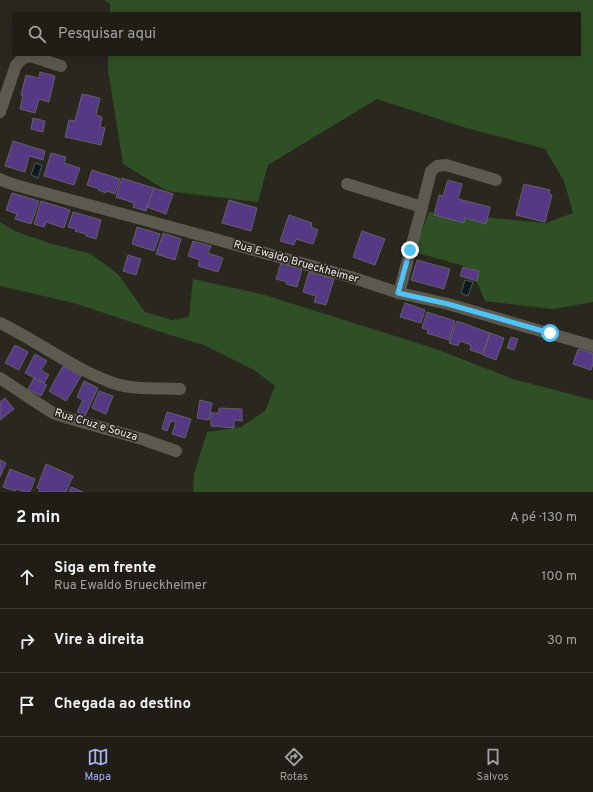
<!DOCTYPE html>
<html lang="pt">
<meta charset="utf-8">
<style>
body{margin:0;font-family:Overpass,sans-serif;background:#2c2a23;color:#f1f3f6}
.stop{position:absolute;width:12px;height:12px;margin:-9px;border:3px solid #4fc3f7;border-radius:50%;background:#fff}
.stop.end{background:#4fc3f7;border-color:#fff;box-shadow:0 1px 4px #0008}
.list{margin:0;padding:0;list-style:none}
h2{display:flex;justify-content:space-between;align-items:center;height:52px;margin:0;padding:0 16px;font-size:17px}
h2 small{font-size:13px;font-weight:400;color:#a1a2a1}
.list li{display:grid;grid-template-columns:26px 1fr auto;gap:12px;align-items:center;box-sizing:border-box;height:64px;padding:0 16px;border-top:1px solid #3c3b35}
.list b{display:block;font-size:15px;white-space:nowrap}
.list p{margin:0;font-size:13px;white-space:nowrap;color:#a1a2a1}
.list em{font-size:13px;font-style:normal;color:#a1a2a1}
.icon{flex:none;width:22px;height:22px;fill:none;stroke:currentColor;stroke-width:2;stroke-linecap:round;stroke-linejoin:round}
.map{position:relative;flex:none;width:593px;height:492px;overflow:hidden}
.search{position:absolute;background:#1f1d16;box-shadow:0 4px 16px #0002;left:12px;right:12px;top:12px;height:44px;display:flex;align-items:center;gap:10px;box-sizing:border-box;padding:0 14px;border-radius:0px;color:#a1a2a1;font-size:15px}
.sheet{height:244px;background:#1f1d16}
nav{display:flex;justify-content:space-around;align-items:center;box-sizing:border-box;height:56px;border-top:1px solid #3c3b35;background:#1f1d16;font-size:11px;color:#a1a2a1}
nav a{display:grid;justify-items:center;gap:2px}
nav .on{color:#a8b0fc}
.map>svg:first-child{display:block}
</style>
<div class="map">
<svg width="593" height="492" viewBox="0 0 593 492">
<rect width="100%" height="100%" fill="#29271e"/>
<g fill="#2f5025">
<polygon points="104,0 593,0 593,302 553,309 485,301 471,268 414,252 429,212 546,223 573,213 564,181 545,149 463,127 377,99 268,165 258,202 167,191 123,164 108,70 108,55 580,55 580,13 110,13 110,4"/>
<polygon points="0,222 15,231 49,243 91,254 118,274 145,312 172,320 189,317 193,279 265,295 436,349 513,379 593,400 593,492 193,492 194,474 207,432 241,427 265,411 275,386 254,370 204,345 170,335 74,303 0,286"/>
</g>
<g fill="#0b1a21" stroke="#4e585b">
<polygon points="35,163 42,165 38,178 31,175"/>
<polygon points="465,280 473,282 468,296 461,293"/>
</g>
<g fill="#563985" stroke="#63606b">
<polygon points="40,72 55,76 49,102 39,99 35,113 20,109 23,95 21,95 26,75 39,78"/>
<polygon points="82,94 100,98 96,115 102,117 100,127 105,128 101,145 65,137 69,120 75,121"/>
<polygon points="33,118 45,121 43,132 31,129"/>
<polygon points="13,141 45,151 43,160 29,156 25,172 5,166"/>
<polygon points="51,153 66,157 64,163 80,168 74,185 44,176"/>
<polygon points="92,170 120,179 115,194 107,191 106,193 98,190 99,189 87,185"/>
<polygon points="122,178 154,188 146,211 133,207 134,203 116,197"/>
<polygon points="448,180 462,184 458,199 490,207 486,224 465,218 464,223 434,215 439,195 443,196"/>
<polygon points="524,184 550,190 549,194 552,195 545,222 516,215"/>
<polygon points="154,188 173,194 166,214 147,207"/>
<polygon points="12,193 39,201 31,224 15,219 17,214 6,210"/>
<polygon points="229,200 257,208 251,231 222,223"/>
<polygon points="41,201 70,210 64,228 46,222 44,227 34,224"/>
<polygon points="73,212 101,220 96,239 86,236 86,234 75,231 76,229 68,227"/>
<polygon points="289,215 312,223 311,227 318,230 313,244 296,239 294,245 280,241"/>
<polygon points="137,227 160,234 154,251 132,244"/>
<polygon points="362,231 385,239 375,265 353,257"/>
<polygon points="163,233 181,239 175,260 156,254"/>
<polygon points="193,241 211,246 208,253 223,258 218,272 198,266 200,260 188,256"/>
<polygon points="128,255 141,259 136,275 123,271"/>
<polygon points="417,260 450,269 444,289 411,280"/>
<polygon points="281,263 302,269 297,287 286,284 287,282 276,279"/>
<polygon points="463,267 479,271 477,281 460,276"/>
<polygon points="309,272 334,279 326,305 314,302 316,296 303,292"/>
<polygon points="405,303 425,310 421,323 400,317"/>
<polygon points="427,312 455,321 449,340 427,333 428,330 422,328"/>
<polygon points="457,321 490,333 482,354 470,350 471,345 460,341 458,346 449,343"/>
<polygon points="490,333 504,338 496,360 483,355"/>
<polygon points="511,337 518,339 514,350 507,348"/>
<polygon points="15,345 28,352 19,370 5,363"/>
<polygon points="578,349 593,353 593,364 591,370 573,364"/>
<polygon points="35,354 47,361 41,370 49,375 44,383 25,373"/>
<polygon points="63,366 81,376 66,401 49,391"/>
<polygon points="34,378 47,385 41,396 28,389"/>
<polygon points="84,381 98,388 85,416 77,412 83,400 77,397"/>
<polygon points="99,391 113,396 106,414 92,408"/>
<polygon points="5,398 14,409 0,420 0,402"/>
<polygon points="200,400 212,403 209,420 197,418"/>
<polygon points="219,408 242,409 242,421 234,420 234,428 211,426 211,413 219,413"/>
<polygon points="167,412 191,419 185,438 172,434 176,422 171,421 167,431 162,429"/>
<polygon points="0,460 6,463 0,477"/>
<polygon points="46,464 73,476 66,492 39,492 40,489 37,488"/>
<polygon points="10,469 35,479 30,492 25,492 16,489 15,491 3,487"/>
<polygon points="71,487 83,492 69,492"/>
</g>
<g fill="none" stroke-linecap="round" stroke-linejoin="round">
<g stroke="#5c594f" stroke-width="12">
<polyline points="0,112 16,65 22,59 30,56 61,66"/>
<polyline points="0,179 4,181 15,185 204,236 351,277 399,293 448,304 593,346"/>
<polyline points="347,184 422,207"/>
<polyline points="399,293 422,207 431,171 437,166 446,165 496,180"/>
<path d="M 0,323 C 38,341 73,369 113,383 C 134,390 158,388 180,389"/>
<polyline points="0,378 36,402 53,413 68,418 142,439 176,451"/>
</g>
</g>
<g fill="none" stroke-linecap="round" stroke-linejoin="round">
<polyline stroke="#4fc3f7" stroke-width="5" points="410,250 398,293 448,304 550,333"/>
</g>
<g text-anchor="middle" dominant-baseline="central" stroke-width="3.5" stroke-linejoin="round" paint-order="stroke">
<g font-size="11" fill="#eae8e2" stroke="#29271e">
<text transform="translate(296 262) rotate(16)">Rua Ewaldo Brueckheimer</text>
<text transform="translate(96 425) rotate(17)">Rua Cruz e Souza</text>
</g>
</g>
</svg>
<div class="stop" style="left:550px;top:333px"></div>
<div class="stop end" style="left:410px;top:250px"></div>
<div class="search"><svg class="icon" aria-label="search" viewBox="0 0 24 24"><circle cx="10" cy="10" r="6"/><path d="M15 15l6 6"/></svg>Pesquisar aqui</div>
</div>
<section class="sheet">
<h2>2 min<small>A pé · 130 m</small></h2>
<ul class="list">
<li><svg class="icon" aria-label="ahead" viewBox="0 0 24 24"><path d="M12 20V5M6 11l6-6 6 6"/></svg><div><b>Siga em frente</b><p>Rua Ewaldo Brueckheimer</p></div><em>100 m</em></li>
<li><svg class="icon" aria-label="right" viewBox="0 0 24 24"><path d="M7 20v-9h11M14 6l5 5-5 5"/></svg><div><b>Vire à direita</b></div><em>30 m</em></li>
<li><svg class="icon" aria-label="arrive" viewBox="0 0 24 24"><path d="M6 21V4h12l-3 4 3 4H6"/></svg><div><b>Chegada ao destino</b></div></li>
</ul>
</section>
<nav>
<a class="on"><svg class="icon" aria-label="map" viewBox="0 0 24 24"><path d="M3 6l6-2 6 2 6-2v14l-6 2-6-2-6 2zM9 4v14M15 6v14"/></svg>Mapa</a>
<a><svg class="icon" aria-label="directions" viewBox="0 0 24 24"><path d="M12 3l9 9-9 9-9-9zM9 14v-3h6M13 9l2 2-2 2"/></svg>Rotas</a>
<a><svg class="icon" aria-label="saved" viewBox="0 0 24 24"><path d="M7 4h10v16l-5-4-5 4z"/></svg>Salvos</a>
</nav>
